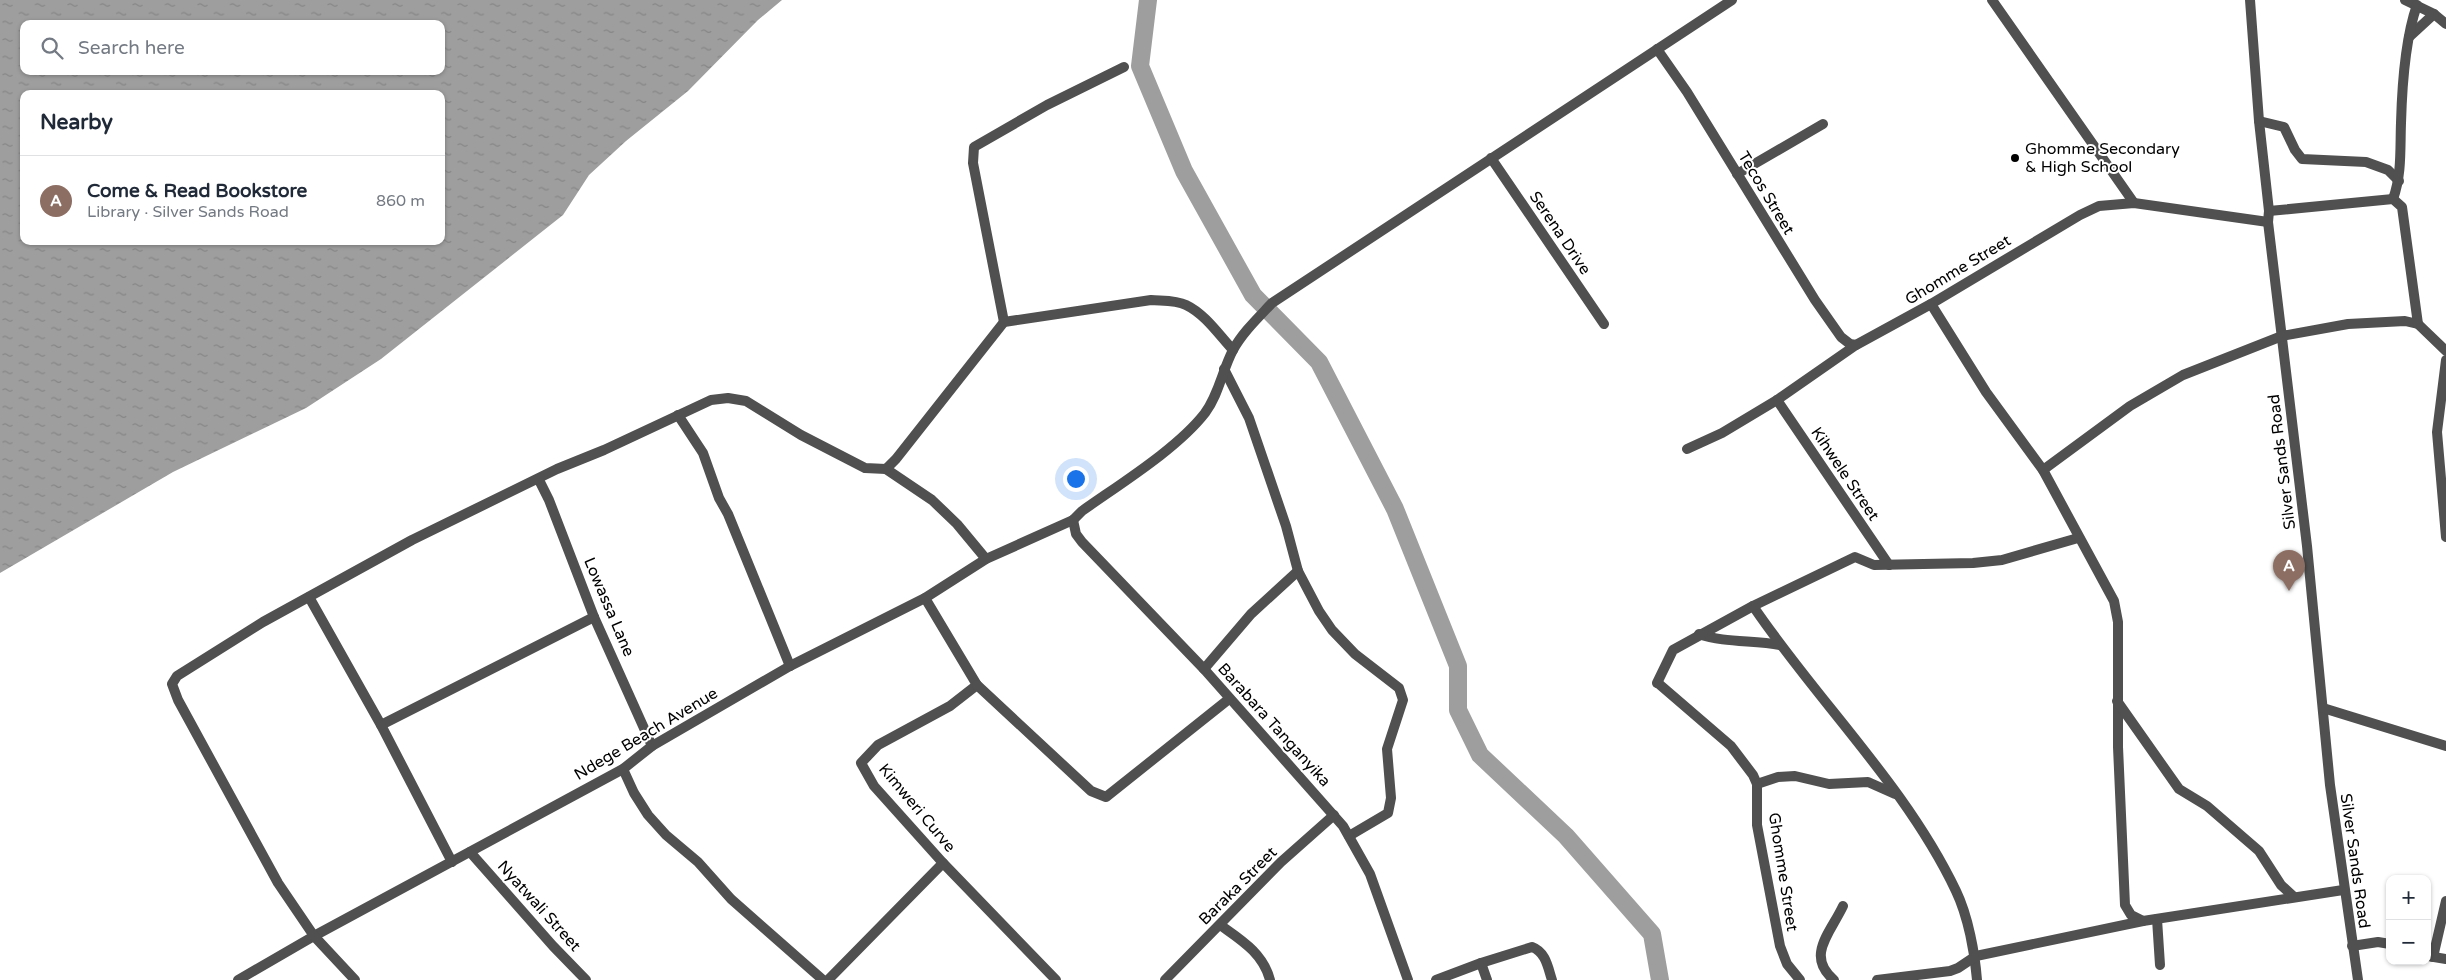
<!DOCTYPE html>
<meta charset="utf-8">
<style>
body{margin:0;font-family:"Varela Round",sans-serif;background:#f6f6f7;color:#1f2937}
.controls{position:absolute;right:15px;bottom:15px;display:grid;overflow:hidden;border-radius:10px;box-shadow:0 1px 4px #0004}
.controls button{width:45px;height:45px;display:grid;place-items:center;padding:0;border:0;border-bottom:1px solid #e0e1e3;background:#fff;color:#1f2937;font:25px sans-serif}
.you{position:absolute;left:1075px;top:478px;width:18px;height:18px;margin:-12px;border:4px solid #fff;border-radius:50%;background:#1a73e8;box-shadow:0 0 0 8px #1a73e833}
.badge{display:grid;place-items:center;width:32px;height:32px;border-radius:50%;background:#000;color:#fff;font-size:16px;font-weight:700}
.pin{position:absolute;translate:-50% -41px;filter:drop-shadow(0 1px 2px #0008)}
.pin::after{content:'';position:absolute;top:26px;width:18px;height:15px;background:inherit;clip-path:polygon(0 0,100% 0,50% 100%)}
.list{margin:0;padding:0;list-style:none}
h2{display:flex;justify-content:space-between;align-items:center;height:65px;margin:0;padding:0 20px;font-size:21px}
h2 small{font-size:16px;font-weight:400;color:#747a83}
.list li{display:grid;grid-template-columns:32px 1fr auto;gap:15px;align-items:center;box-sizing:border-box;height:90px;padding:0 20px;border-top:1px solid #e0e1e3}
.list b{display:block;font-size:19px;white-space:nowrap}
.list p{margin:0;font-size:16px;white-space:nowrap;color:#747a83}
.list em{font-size:16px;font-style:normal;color:#747a83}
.icon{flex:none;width:28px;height:28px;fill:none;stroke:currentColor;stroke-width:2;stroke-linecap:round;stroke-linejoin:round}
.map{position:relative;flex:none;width:2446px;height:980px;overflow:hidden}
.search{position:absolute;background:#fff;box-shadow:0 1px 4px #0004;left:20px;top:20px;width:425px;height:55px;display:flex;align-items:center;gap:12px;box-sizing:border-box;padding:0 18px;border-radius:10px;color:#747a83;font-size:19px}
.panel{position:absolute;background:#fff;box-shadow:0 1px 4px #0004;left:20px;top:90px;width:425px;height:155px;border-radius:10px}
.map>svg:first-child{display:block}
</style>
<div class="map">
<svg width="2446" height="980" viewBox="0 0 2446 980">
<defs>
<pattern id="water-ripples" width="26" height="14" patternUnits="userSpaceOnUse" patternTransform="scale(1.25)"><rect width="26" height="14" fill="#9e9e9e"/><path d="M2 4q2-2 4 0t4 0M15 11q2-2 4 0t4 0" fill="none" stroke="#868686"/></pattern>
</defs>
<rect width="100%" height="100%" fill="#fff"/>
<path fill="url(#water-ripples)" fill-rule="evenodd" d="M 0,0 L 782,0 L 758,20 L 688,91 L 626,141 L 589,175 L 563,215 L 381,359 L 306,408 L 173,472 L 0,573 ZM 24,24 L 441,24 L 441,71 L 24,71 ZM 24,94 L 441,94 L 441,241 L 24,241 Z"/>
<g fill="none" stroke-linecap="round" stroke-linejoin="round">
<polyline stroke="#9e9e9e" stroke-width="18" points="1148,0 1140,66 1184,171 1253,295 1319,362 1395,509 1458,666 1458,710 1480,755 1566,836 1652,934 1660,980"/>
<g stroke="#505050" stroke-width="10">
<polyline points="1992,0 2134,203"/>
<polyline points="2250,0 2259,121 2269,211 2268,222 2307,546 2330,785 2358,980"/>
<polyline points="2405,0 2434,14 2446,24"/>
<polyline points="2409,37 2434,14"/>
<polyline points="1657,49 1687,92 1815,300 1841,337 1850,344 1856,345"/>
<polyline points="2259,121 2284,127 2295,150 2302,159 2366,162 2388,170 2399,181"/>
<polyline points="1491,158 1604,324"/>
<polyline points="1737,174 1823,124"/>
<path d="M 2393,199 C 2402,174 2400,149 2401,123 C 2402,86 2405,39 2417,5"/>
<polyline points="2269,211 2393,199 2402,207 2418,324"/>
<polyline points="1931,304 1986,392 2043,470 2114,601 2118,622 2118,747 2125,905 2131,915 2143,921"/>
<polyline points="1004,322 973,163 974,147 1047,105 1124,67"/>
<polyline points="2446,360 2437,432 2446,537"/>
<polyline points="1224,369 1249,418 1286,526 1298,571 1319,611 1332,630 1355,654 1399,688 1403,700 1387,749 1391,798 1388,813 1349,836"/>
<polyline points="1777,400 1889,565"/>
<polyline points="678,415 703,453 719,498 728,514 790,666"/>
<polyline points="1687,449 1722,433 1777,400 1856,345 1931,304 2080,215 2099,206 2134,203 2268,222"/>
<polyline points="886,469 932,500 957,524 986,559"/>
<polyline points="2043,470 2130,406 2183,375 2282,336 2348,324 2405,321 2418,324 2446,351"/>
<polyline points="539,480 549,500 594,617 652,746"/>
<polyline points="1073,520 1076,534 1082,542 1204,669 1343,826 1370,874 1408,980"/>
<polyline points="309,597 381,725 452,862"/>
<polyline points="925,598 977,685 950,706 878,745 861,763 874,786 943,863 1056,980"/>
<path d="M 1753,606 C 1818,702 1906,786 1956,891 C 1968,916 1975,953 1977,980"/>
<path d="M 1699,634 C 1724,643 1753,640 1780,645"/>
<polyline points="1204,669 1251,614 1298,571"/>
<polyline points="1657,683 1673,650 1753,606 1855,557 1874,565 1973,563 2002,560 2078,538"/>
<polyline points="1659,684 1731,746 1753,775 1757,784 1757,825 1780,946 1787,964 1800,980"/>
<polyline points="977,685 1091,791 1106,797 1229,699"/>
<polyline points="2117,701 2179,789 2207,806 2259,851 2281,885 2294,897"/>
<polyline points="2323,708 2446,746"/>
<polyline points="381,725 594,617"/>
<polyline points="623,769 634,793 648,815 666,835 698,862 731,899 823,980"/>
<polyline points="1757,784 1778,777 1795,776 1829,784 1868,782 1895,794"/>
<polyline points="470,852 553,946 586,980"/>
<polyline points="2157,919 2160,965"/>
<path d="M 1220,925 C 1241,940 1263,953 1270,980"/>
<polyline points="2352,946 2378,942 2390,944"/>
<polyline points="2428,956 2446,959"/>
<polyline points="2433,957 2446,901"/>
<polyline points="1481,963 1487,980"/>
<path d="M 238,980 L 314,936 L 623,769 L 652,746 L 790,666 L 925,598 L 986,559 L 1073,520 L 1082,511 C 1120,484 1177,449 1205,413 C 1219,394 1222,371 1233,350 C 1243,332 1258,318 1272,303 L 1732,0"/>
<path d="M 355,980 L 314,936 L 278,883 L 178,700 L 172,684 L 177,676 L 263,622 L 412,540 L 557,469 L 604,450 L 711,400 L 728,398 L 746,401 L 801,435 L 865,468 L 886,469 L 896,459 L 1004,322 L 1151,300 C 1162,301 1176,300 1186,305 C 1205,314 1219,335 1233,350"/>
<polyline points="828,980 943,863"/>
<polyline points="1165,980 1281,862 1334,815"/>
<path d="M 1436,980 L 1481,963 L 1532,947 C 1546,952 1548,968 1552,980"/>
<path d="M 1834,980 C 1805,956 1831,932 1843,906"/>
<polyline points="1877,980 1950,971 1958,968 1976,956 2143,921 2343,890"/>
</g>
</g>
<circle fill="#000" stroke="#fff" stroke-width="2" cx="2015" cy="158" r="5"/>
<g text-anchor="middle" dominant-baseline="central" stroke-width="4" stroke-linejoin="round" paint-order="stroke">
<g font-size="16" fill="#000" stroke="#fff" text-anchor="start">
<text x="2025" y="149">Ghomme Secondary<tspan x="2025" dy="18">&amp; High School</tspan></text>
</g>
<g font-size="16" fill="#000" stroke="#fff">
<text transform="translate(1766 193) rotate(59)">Tecos Street</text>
<text transform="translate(1560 233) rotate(56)">Serena Drive</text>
<text transform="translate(1958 270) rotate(-31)">Ghomme Street</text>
<text transform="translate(2282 462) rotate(-97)">Silver Sands Road</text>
<text transform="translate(1845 474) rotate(56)">Kihwele Street</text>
<text transform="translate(609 607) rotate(67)">Lowassa Lane</text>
<text transform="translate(1274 725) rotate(48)">Barabara Tanganyika</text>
<text transform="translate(646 734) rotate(-31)">Ndege Beach Avenue</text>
<text transform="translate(917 808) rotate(50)">Kimweri Curve</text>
<text transform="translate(2355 861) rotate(82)">Silver Sands Road</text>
<text transform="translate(1783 872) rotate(81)">Ghomme Street</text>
<text transform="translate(1238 886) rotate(-45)">Baraka Street</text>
<text transform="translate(539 906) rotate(48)">Nyatwali Street</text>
</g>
</g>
</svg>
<div class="controls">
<button>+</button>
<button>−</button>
</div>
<div class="you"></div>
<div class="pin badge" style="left:2289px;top:591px;background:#8d6e63">A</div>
<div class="search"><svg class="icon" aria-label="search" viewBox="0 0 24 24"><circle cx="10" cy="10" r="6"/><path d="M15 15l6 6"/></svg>Search here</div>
<section class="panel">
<h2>Nearby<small></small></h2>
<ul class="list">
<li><span class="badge" style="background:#8d6e63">A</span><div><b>Come &amp; Read Bookstore</b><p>Library · Silver Sands Road</p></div><em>860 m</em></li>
</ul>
</section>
</div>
